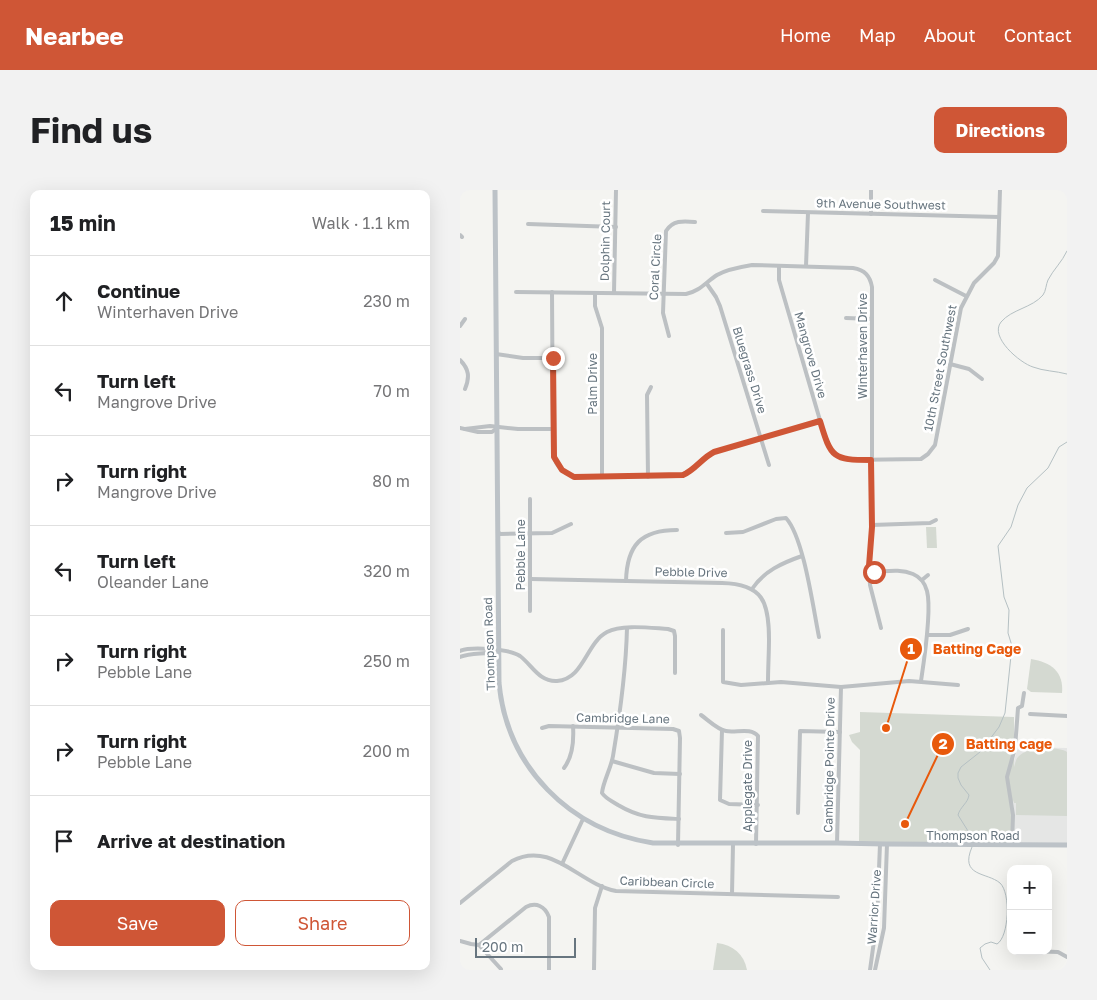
<!DOCTYPE html>
<meta charset="utf-8">
<style>
body{margin:0;font-family:"Golos Text",sans-serif;background:#f2f2f2;color:#202124}
.controls{position:absolute;right:15px;bottom:15px;display:grid;overflow:hidden;border-radius:10px;box-shadow:0 5px 20px #0002}
.controls button{width:45px;height:45px;display:grid;place-items:center;padding:0;border:0;border-bottom:1px solid #e0e0e0;background:#fff;color:#202124;font:25px sans-serif}
.scale{position:absolute;left:15px;bottom:12px;width:101px;box-sizing:border-box;padding-left:5px;border:2px solid #67757f;border-top:0;font-size:14px;line-height:18px;white-space:nowrap;color:#67757f;-webkit-text-stroke:4px #fff;paint-order:stroke}
.stop{position:absolute;width:15px;height:15px;margin:-11px;border:4px solid #cf5636;border-radius:50%;background:#fff}
.stop.end{background:#cf5636;border-color:#fff;box-shadow:0 1px 5px #0008}
.list{margin:0;padding:0;list-style:none}
h2{display:flex;justify-content:space-between;align-items:center;height:65px;margin:0;padding:0 20px;font-size:21px}
h2 small{font-size:16px;font-weight:400;color:#757577}
.list li{display:grid;grid-template-columns:32px 1fr auto;gap:15px;align-items:center;box-sizing:border-box;height:90px;padding:0 20px;border-top:1px solid #e0e0e0}
.list b{display:block;font-size:19px;white-space:nowrap}
.list p{margin:0;font-size:16px;white-space:nowrap;color:#757577}
.list em{font-size:16px;font-style:normal;color:#757577}
.actions{display:flex;gap:10px;padding:15px 20px}
.actions a{flex:1;padding:11px 0;border:1px solid #cf5636;border-radius:10px;text-align:center;font-size:18px;color:#cf5636}
.actions .main{background:#cf5636;color:#fff}
.icon{flex:none;width:28px;height:28px;fill:none;stroke:currentColor;stroke-width:2;stroke-linecap:round;stroke-linejoin:round}
.map{position:relative;flex:none;width:607px;height:780px;overflow:hidden;border-radius:10px}
header{display:flex;align-items:center;gap:30px;box-sizing:border-box;height:70px;padding:0 25px;background:#cf5636;color:#fff}
header strong{font-size:24px}
nav{display:flex;gap:28px;margin-inline-start:auto;font-size:18px}
.intro{display:flex;align-items:center;justify-content:space-between;box-sizing:border-box;height:120px;padding:0 30px}
h1{margin:0;font-size:35px}
.button{padding:12px 22px;border-radius:10px;background:#cf5636;color:#fff;font-size:18px;font-weight:700}
main{display:flex;gap:30px;padding:0 30px}
aside{flex:1;background:#fff;border-radius:10px;box-shadow:0 5px 20px #0002}
.map>svg:first-child{display:block}
</style>
<header>
<strong>Nearbee</strong>
<nav><a>Home</a><a>Map</a><a>About</a><a>Contact</a></nav>
</header>
<div class="intro"><h1>Find us</h1><a class="button">Directions</a></div>
<main>
<aside>
<h2>15 min<small>Walk · 1.1 km</small></h2>
<ul class="list">
<li><svg class="icon" aria-label="ahead" viewBox="0 0 24 24"><path d="M12 20V5M6 11l6-6 6 6"/></svg><div><b>Continue</b><p>Winterhaven Drive</p></div><em>230 m</em></li>
<li><svg class="icon" aria-label="left" viewBox="0 0 24 24"><path d="M17 20v-9H6M10 6l-5 5 5 5"/></svg><div><b>Turn left</b><p>Mangrove Drive</p></div><em>70 m</em></li>
<li><svg class="icon" aria-label="right" viewBox="0 0 24 24"><path d="M7 20v-9h11M14 6l5 5-5 5"/></svg><div><b>Turn right</b><p>Mangrove Drive</p></div><em>80 m</em></li>
<li><svg class="icon" aria-label="left" viewBox="0 0 24 24"><path d="M17 20v-9H6M10 6l-5 5 5 5"/></svg><div><b>Turn left</b><p>Oleander Lane</p></div><em>320 m</em></li>
<li><svg class="icon" aria-label="right" viewBox="0 0 24 24"><path d="M7 20v-9h11M14 6l5 5-5 5"/></svg><div><b>Turn right</b><p>Pebble Lane</p></div><em>250 m</em></li>
<li><svg class="icon" aria-label="right" viewBox="0 0 24 24"><path d="M7 20v-9h11M14 6l5 5-5 5"/></svg><div><b>Turn right</b><p>Pebble Lane</p></div><em>200 m</em></li>
<li><svg class="icon" aria-label="arrive" viewBox="0 0 24 24"><path d="M6 21V4h12l-3 4 3 4H6"/></svg><div><b>Arrive at destination</b></div></li>
</ul>
<div class="actions"><a class="main">Save</a><a>Share</a></div>
</aside>
<div class="map">
<svg width="607" height="780" viewBox="0 0 607 780">
<rect width="100%" height="100%" fill="#f4f4f1"/>
<polygon fill="#e5e6e5" points="558,557 607,558 607,655 552,655 551,581"/>
<g fill="#d4d9d1">
<polygon points="466,337 476,337 477,358 467,358"/>
<path d="M 571,469 C 591,472 604,482 602,503 L 571,502 L 567,499 Z"/>
<path d="M 400,522 L 554,527 L 554,577 C 555,574 556,569 558,567 C 566,557 598,556 607,562 L 607,626 L 556,625 L 556,613 L 554,613 L 553,610 L 552,655 L 399,652 L 400,560 L 392,552 L 389,545 L 400,542 Z"/>
<path d="M 257,753 C 273,755 284,764 287,780 L 253,780 Z"/>
</g>
<g fill="none" stroke-linecap="round" stroke-linejoin="round">
<g stroke="#b5c0c3" stroke-width="1">
<path d="M 607,61 C 602,72 593,80 588,90 C 586,94 586,101 583,105 C 572,118 552,119 541,132 C 529,147 560,173 573,177 C 583,181 596,181 607,184"/>
<path d="M 513,653 L 513,649 L 498,625 C 500,617 508,613 509,605 L 501,595 L 498,588 L 498,583 L 501,577 L 520,562 L 539,537 L 545,523 L 552,456 L 548,443 L 549,420 L 544,407 L 538,356 L 551,337 L 558,315 L 567,298 L 588,278 L 599,257 L 607,252"/>
<path d="M 512,657 C 499,687 527,682 540,693 C 551,703 549,747 537,754 L 531,752 L 525,754 L 520,758 L 522,768 L 530,780"/>
</g>
<g stroke="#bcc0c3" stroke-width="4">
<polyline points="411,0 411,24"/>
<polyline points="303,21 539,27"/>
<polyline points="68,34 156,37"/>
<polyline points="0,45 2,47"/>
<path d="M 319,76 L 319,90 L 364,244 C 369,258 373,268 389,270 L 461,269 L 468,264 L 475,255 L 501,118 L 514,93 L 534,73 L 538,66 L 540,0"/>
<polyline points="346,76 348,23"/>
<polyline points="475,90 506,106"/>
<polyline points="247,94 256,107 260,116 309,275"/>
<path d="M 56,102 L 226,104 C 240,101 246,92 257,85 C 267,79 280,77 292,75 L 393,78 C 405,80 410,86 412,97 L 412,337 L 409,376 L 410,395 L 421,438"/>
<path d="M 92,102 L 93,264 C 96,278 106,286 120,287 L 218,286 C 234,282 240,268 254,262 L 360,231"/>
<polyline points="135,103 135,116 142,138 142,287"/>
<polyline points="154,103 156,0"/>
<polyline points="386,128 412,129"/>
<polyline points="0,136 5,129"/>
<path d="M 209,146 L 203,123 L 206,41 C 213,30 223,31 235,32"/>
<polyline points="36,164 63,168 93,168"/>
<path d="M 0,170 C 9,179 10,187 5,199"/>
<polyline points="490,174 509,179 522,189"/>
<polyline points="0,238 18,242 32,242 37,238"/>
<polyline points="5,239 30,236 58,239 92,239"/>
<polyline points="188,287 187,205 191,197"/>
<polyline points="70,309 70,421"/>
<polyline points="412,335 470,333 476,330"/>
<polyline points="38,342 40,344 92,343 111,334"/>
<path d="M 266,343 L 283,342 L 316,329 L 326,328 C 344,348 353,418 359,447"/>
<path d="M 410,382 C 424,382 439,378 453,384 C 460,387 465,393 467,401 C 472,420 464,471 461,491"/>
<path d="M 71,389 L 262,393 C 303,394 309,412 309,449 C 309,463 308,478 308,492"/>
<polyline points="462,390 468,385"/>
<path d="M 166,391 C 167,355 181,340 217,340"/>
<path d="M 292,399 C 304,381 322,373 342,366"/>
<path d="M 167,438 C 166,482 160,524 153,566 C 151,578 143,592 142,603 C 146,609 152,611 158,615 C 180,628 194,628 219,629"/>
<polyline points="263,440 263,492 281,495 321,492 381,497 449,491 498,495"/>
<polyline points="467,445 490,445 508,439"/>
<path d="M 0,461 C 11,456 50,459 60,466 C 72,475 79,492 97,491 C 124,489 126,453 147,442 C 162,434 191,438 208,439 L 214,441 L 215,446 L 215,483"/>
<path d="M 0,467 C 12,462 25,465 38,461"/>
<polyline points="570,524 607,526"/>
<path d="M 241,525 C 248,530 258,540 266,541 C 276,543 291,537 298,546 L 296,654"/>
<polyline points="82,538 89,536 213,539 219,541 220,548 218,655"/>
<polyline points="262,540 260,610 269,614 298,615"/>
<polyline points="152,571 194,583 220,584"/>
<path d="M 104,578 C 113,566 114,551 113,536"/>
<polyline points="338,623 340,541 380,542"/>
<polyline points="377,653 381,497"/>
<polyline points="552,655 553,625 547,587 555,558 558,518 562,516 564,503"/>
<polyline points="102,674 123,629"/>
<polyline points="272,704 273,654"/>
<path d="M 0,713 L 52,671 C 92,650 119,694 156,701 L 378,707"/>
<path d="M 0,751 L 11,754 L 19,755 L 66,717 C 76,712 85,716 89,727 L 89,780"/>
<polyline points="19,755 41,779"/>
<polyline points="569,761 598,762 607,767"/>
<polyline points="134,780 135,718 142,696"/>
<polyline points="410,780 417,729 420,654"/>
<polyline points="415,780 424,738 427,654"/>
</g>
<path stroke="#bcc2c7" stroke-width="5" d="M 35,0 L 39,493 C 47,577 109,640 193,653 L 377,653 L 425,654 L 607,655"/>
</g>
<g fill="none" stroke-linecap="round" stroke-linejoin="round">
<path stroke="#cf5636" stroke-width="6" d="M 93,168 L 94,267 L 102,280 L 114,287 L 223,285 C 235,280 242,268 254,262 L 360,231 C 371,268 373,270 411,270 L 412,337 L 409,376 L 410,382 L 414,382"/>
</g>
<g text-anchor="middle" dominant-baseline="central" stroke-width="5" stroke-linejoin="round" paint-order="stroke">
<g font-size="12" fill="#67757f" stroke="#fff">
<text transform="translate(421 14) rotate(1)">9th Avenue Southwest</text>
<text transform="translate(145 51) rotate(-89)">Dolphin Court</text>
<text transform="translate(195 77) rotate(-87)">Coral Circle</text>
<text transform="translate(402 156) rotate(-90)">Winterhaven Drive</text>
<text transform="translate(351 165) rotate(74)">Mangrove Drive</text>
<text transform="translate(480 178) rotate(-79)">10th Street Southwest</text>
<text transform="translate(290 180) rotate(73)">Bluegrass Drive</text>
<text transform="translate(132 194) rotate(-90)">Palm Drive</text>
<text transform="translate(60 365) rotate(-90)">Pebble Lane</text>
<text transform="translate(231 382) rotate(1)">Pebble Drive</text>
<text transform="translate(29 454) rotate(-92)">Thompson Road</text>
<text transform="translate(163 528) rotate(1)">Cambridge Lane</text>
<text transform="translate(369 575) rotate(-89)">Cambridge Pointe Drive</text>
<text transform="translate(287 596) rotate(-90)">Applegate Drive</text>
<text x="513" y="645">Thompson Road</text>
<text transform="translate(207 692) rotate(2)">Caribbean Circle</text>
<text transform="translate(414 717) rotate(-86)">Warrior Drive</text>
</g>
</g>
<path fill="none" stroke="#e8590c" stroke-width="2" d="M426 538L451 459M445 634L483 554"/>
<g fill="#e8590c" stroke="#fff" stroke-width="2">
<circle cx="426" cy="538" r="5"/>
<circle cx="445" cy="634" r="5"/>
<circle cx="451" cy="459" r="12"/>
<circle cx="483" cy="554" r="12"/>
</g>
<g font-size="15" text-anchor="middle" font-weight="bold" fill="#fff">
<text x="451" y="464">1</text>
<text x="483" y="559">2</text>
</g>
<g font-size="14" text-anchor="middle" font-weight="bold" fill="#e8590c" stroke="#fff" stroke-width="5" stroke-linejoin="round" paint-order="stroke">
<text x="517" y="464">Batting Cage</text>
<text x="549" y="559">Batting cage</text>
</g>
</svg>
<div class="controls">
<button>+</button>
<button>−</button>
</div>
<div class="scale">200 m</div>
<div class="stop" style="left:414px;top:382px"></div>
<div class="stop end" style="left:93px;top:168px"></div>
</div>
</main>
